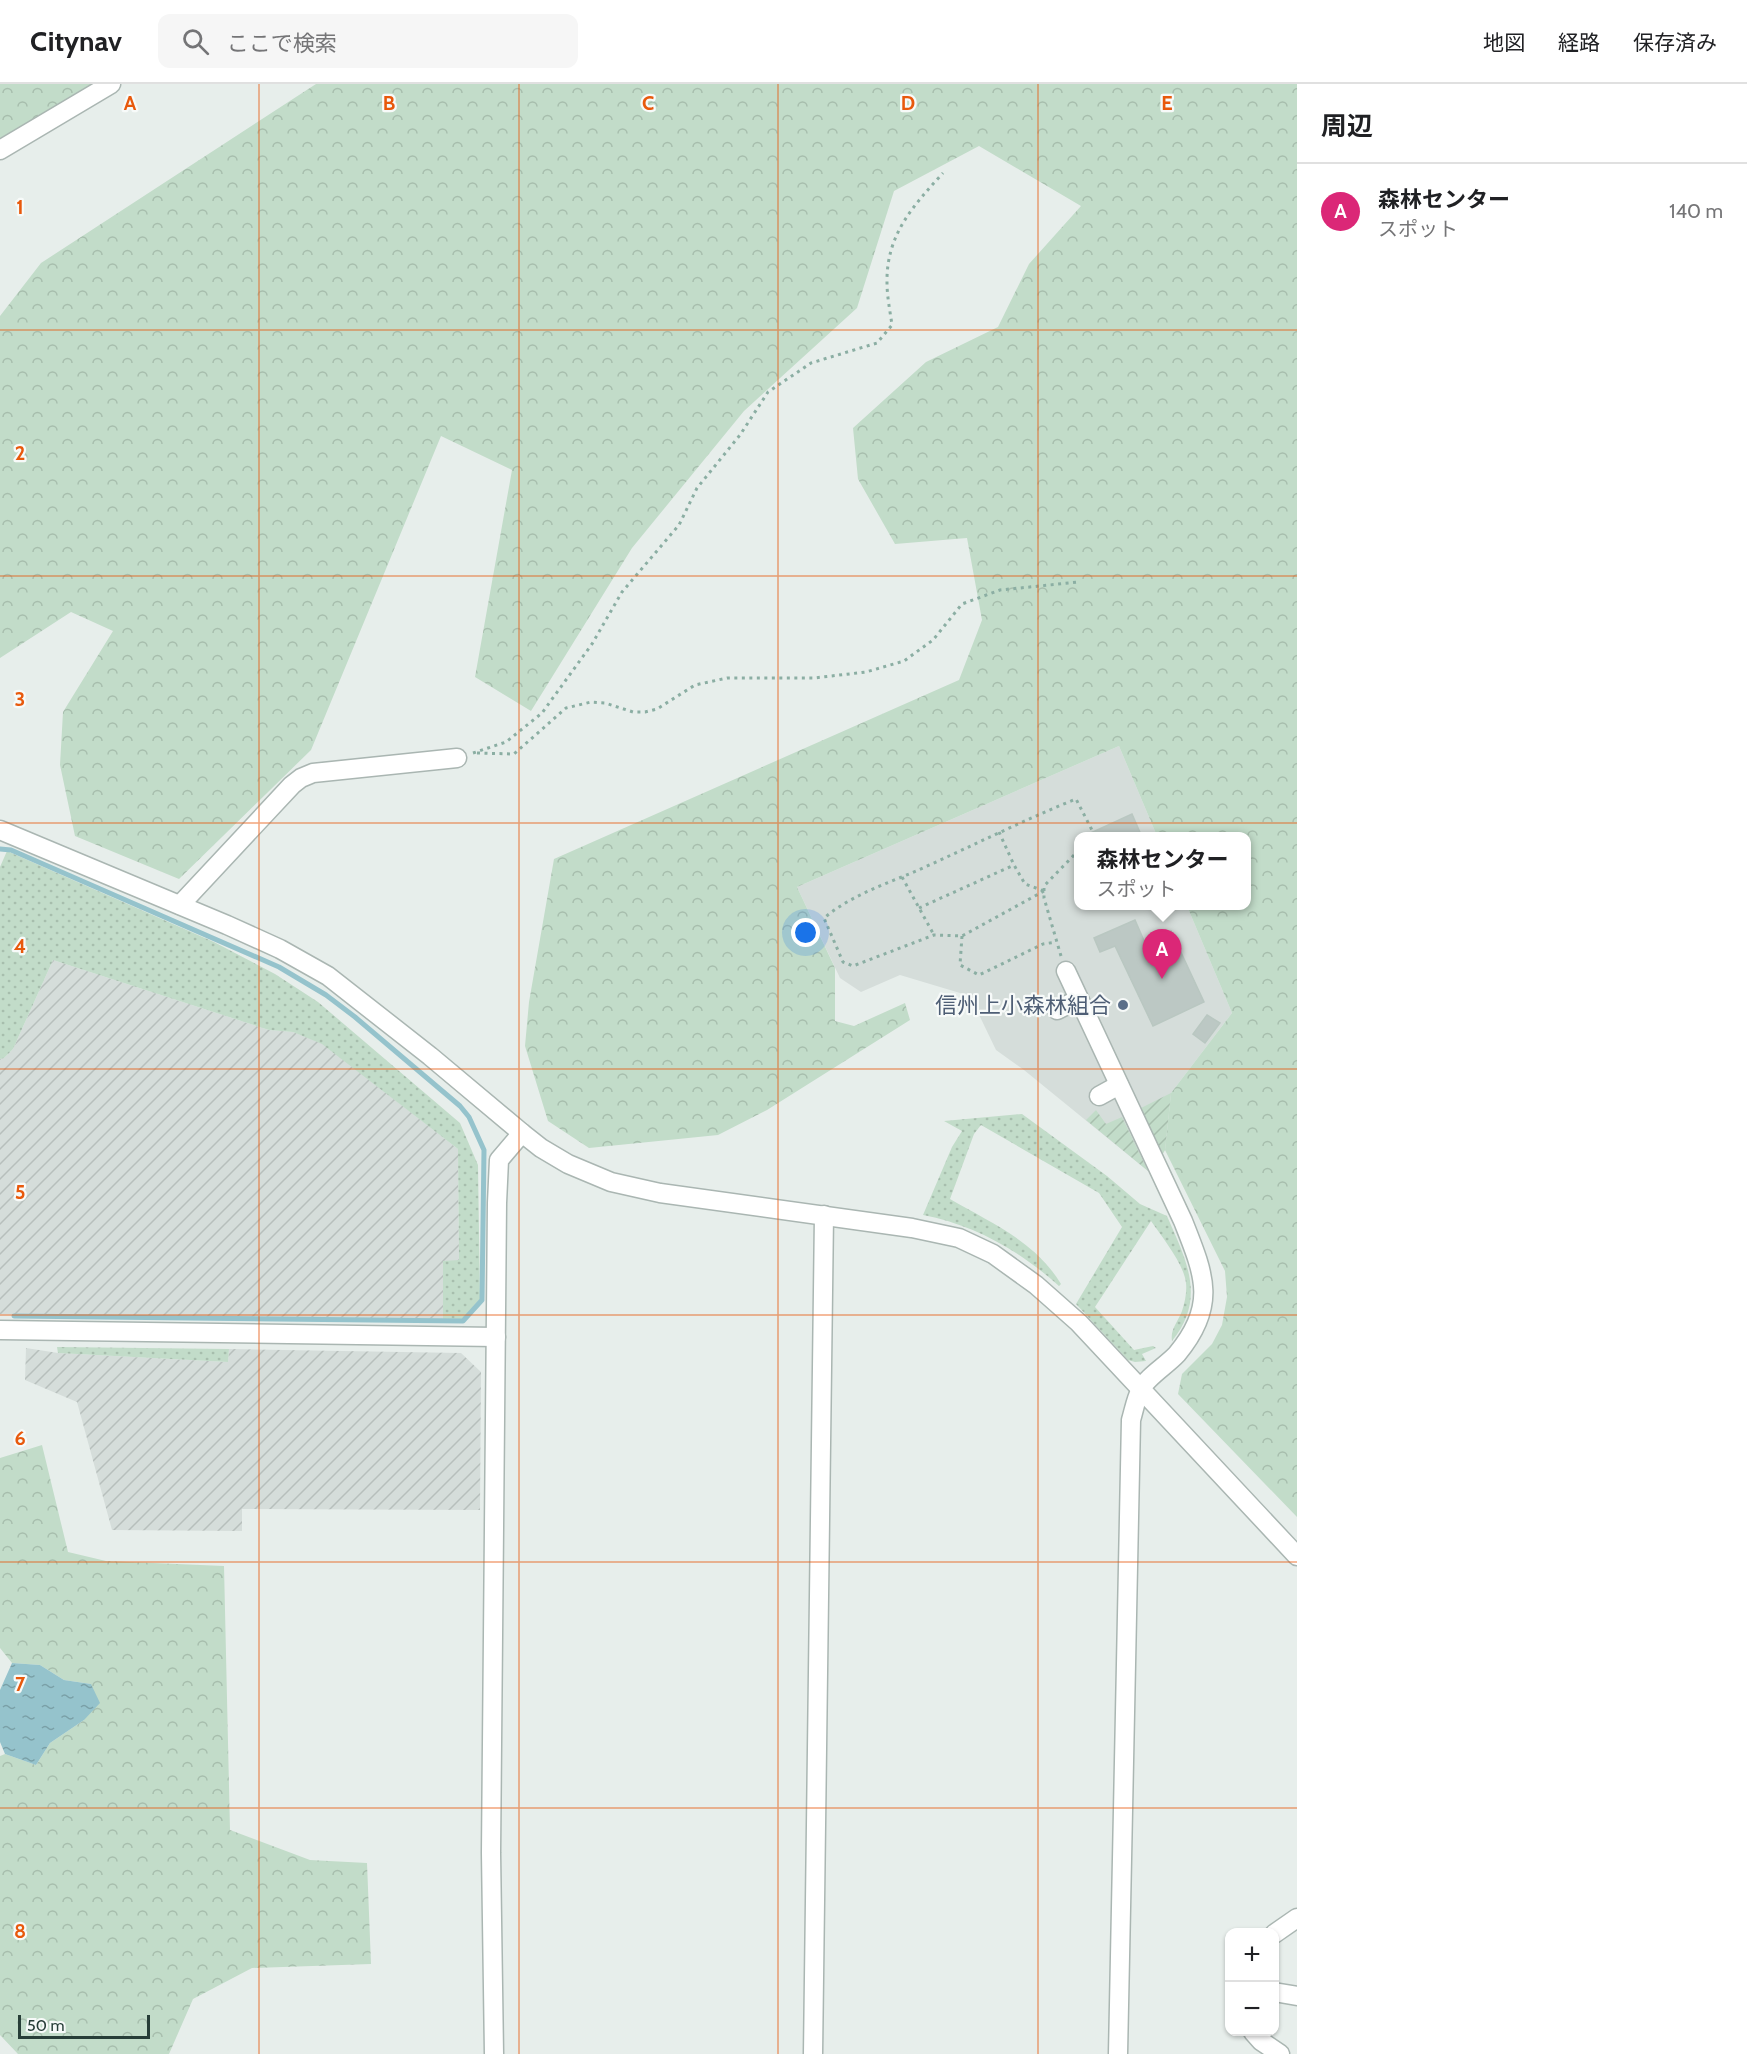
<!DOCTYPE html>
<html lang="ja">
<meta charset="utf-8">
<style>
body{margin:0;font-family:Cabin,"Noto Sans JP",sans-serif;background:#f6f6f6;color:#202124}
.controls{position:absolute;right:18px;bottom:18px;display:grid;overflow:hidden;border-radius:12px;box-shadow:0 2px 4px #0004}
.controls button{width:54px;height:54px;display:grid;place-items:center;padding:0;border:0;border-bottom:2px solid #e0e0e0;background:#fff;color:#202124;font:30px sans-serif}
.scale{position:absolute;left:18px;bottom:15px;width:132px;box-sizing:border-box;padding-left:6px;border:3px solid #273e38;border-top:0;font-size:16px;line-height:21px;white-space:nowrap;color:#273e38;-webkit-text-stroke:4px #f7faf9;paint-order:stroke}
.you{position:absolute;left:806px;top:849px;width:21px;height:21px;margin:-15px;border:4px solid #fff;border-radius:50%;background:#1a73e8;box-shadow:0 0 0 9px #1a73e833}
.badge{display:grid;place-items:center;width:39px;height:39px;border-radius:50%;background:#db2777;color:#fff;font-size:20px;font-weight:700}
.pin{position:absolute;translate:-50% -50px;filter:drop-shadow(0 2px 3px #0008)}
.pin::after{content:'';position:absolute;top:32px;width:21px;height:18px;background:inherit;clip-path:polygon(0 0,100% 0,50% 100%)}
.popup{position:absolute;left:1074px;top:748px;width:177px;height:78px;box-sizing:border-box;display:grid;place-content:center;border-radius:12px;background:#fff;filter:drop-shadow(0 2px 4px #0005);font-size:20px;white-space:nowrap;color:#757577}
.popup b{font-size:22px;color:#202124}
.popup::after{content:'';position:absolute;left:50%;top:100%;margin-left:-12px;border:12px solid transparent;border-top-color:#fff}
.list{margin:0;padding:0;list-style:none}
h2{display:flex;justify-content:space-between;align-items:center;height:78px;margin:0;padding:0 24px;font-size:26px}
h2 small{font-size:20px;font-weight:400;color:#757577}
.list li{display:grid;grid-template-columns:39px 1fr auto;gap:18px;align-items:center;box-sizing:border-box;height:96px;padding:0 24px;border-top:2px solid #e0e0e0}
.list b{display:block;font-size:22px;white-space:nowrap}
.list p{margin:0;font-size:20px;white-space:nowrap;color:#757577}
.list em{font-size:20px;font-style:normal;color:#757577}
.icon{flex:none;width:33px;height:33px;fill:none;stroke:currentColor;stroke-width:2;stroke-linecap:round;stroke-linejoin:round}
.map{position:relative;flex:none;width:1297px;height:1970px;overflow:hidden}
header{display:flex;align-items:center;gap:36px;box-sizing:border-box;height:84px;padding:0 30px;background:#fff;border-bottom:2px solid #e0e0e0}
header strong{font-size:28px}
nav{display:flex;gap:33px;margin-inline-start:auto;font-size:21px}
.search{width:420px;height:54px;background:#f6f6f6;display:flex;align-items:center;gap:15px;box-sizing:border-box;padding:0 21px;border-radius:12px;color:#757577;font-size:22px}
main{display:flex}
aside{flex:1;background:#fff}
.map>svg:first-child{display:block}
</style>
<header>
<strong>Citynav</strong>
<div class="search"><svg class="icon" aria-label="search" viewBox="0 0 24 24"><circle cx="10" cy="10" r="6"/><path d="M15 15l6 6"/></svg>ここで検索</div>
<nav><a>地図</a><a>経路</a><a>保存済み</a></nav>
</header>
<main>
<div class="map">
<svg width="1297" height="1970" viewBox="0 0 1297 1970">
<defs>
<pattern id="industrial-furrows" width="10" height="10" patternUnits="userSpaceOnUse" patternTransform="scale(1.5)"><rect width="10" height="10" fill="#d5ddda"/><path d="M-1 1l2-2M0 10L10 0M9 11l2-2" fill="none" stroke="#b7bfbc"/></pattern>
<pattern id="grass-dots" width="8" height="8" patternUnits="userSpaceOnUse" patternTransform="scale(1.5)"><rect width="8" height="8" fill="#c2dcc9"/><path d="M2 2h.1M6 6h.1" fill="none" stroke="#a7bead" stroke-width="1.8" stroke-linecap="round"/></pattern>
<pattern id="forest-crowns" width="20" height="18" patternUnits="userSpaceOnUse" patternTransform="scale(1.5)"><rect width="20" height="18" fill="#c2dcc9"/><path d="M2 6a3 3 0 1 1 6 0M12 15a3 3 0 1 1 6 0" fill="none" stroke="#a7bead"/></pattern>
<pattern id="garden-furrows" width="10" height="10" patternUnits="userSpaceOnUse" patternTransform="scale(1.5)"><rect width="10" height="10" fill="#c2dcc9"/><path d="M-1 1l2-2M0 10L10 0M9 11l2-2" fill="none" stroke="#a7bead"/></pattern>
<pattern id="water-ripples" width="26" height="14" patternUnits="userSpaceOnUse" patternTransform="scale(1.5)"><rect width="26" height="14" fill="#95c3cc"/><path d="M2 4q2-2 4 0t4 0M15 11q2-2 4 0t4 0" fill="none" stroke="#7aa0a7"/></pattern>
</defs>
<rect width="100%" height="100%" fill="#e7eeeb"/>
<polygon fill="#d5ddda" points="1119,662 1157,752 1078,752 1078,822 1187,822 1232,929 1171,1009 1165,1066 1148,1087 1024,986 996,966 970,912 900,891 861,908 840,894 797,803"/>
<g fill="url(#industrial-furrows)">
<polygon points="53,876 269,946 293,948 322,959 458,1065 459,1177 443,1177 443,1235 0,1230 0,975 4,974 13,965"/>
<polygon points="26,1264 58,1269 228,1278 229,1265 461,1269 481,1288 480,1426 242,1425 242,1447 112,1446 77,1318 25,1296"/>
</g>
<g fill="url(#grass-dots)">
<polygon points="7,767 214,858 275,890 318,918 460,1039 478,1081 480,1215 462,1235 443,1235 443,1177 459,1176 458,1065 322,960 293,948 269,946 53,876 13,965 4,974 0,975 0,783"/>
<path d="M 1022,1030 L 1107,1092 L 1140,1120 L 1167,1132 C 1186,1176 1207,1214 1172,1257 C 1170,1245 1178,1238 1182,1227 C 1185,1218 1187,1208 1186,1199 C 1184,1180 1162,1153 1151,1137 L 1095,1223 L 1134,1266 L 1153,1262 L 1156,1264 L 1142,1270 L 1146,1277 L 1135,1278 L 1128,1276 L 1076,1220 L 1122,1143 L 1099,1109 L 981,1041 L 974,1050 L 950,1115 C 991,1139 1035,1157 1061,1200 L 1059,1202 C 1020,1167 975,1141 923,1131 L 952,1063 L 962,1047 L 944,1037 Z"/>
<polygon points="57,1263 229,1265 228,1278 58,1269"/>
</g>
<g fill="url(#forest-crowns)">
<polygon points="0,0 103,0 0,54"/>
<polygon points="316,0 1297,0 1297,1433 1178,1310 1182,1290 1212,1260 1222,1241 1227,1213 1225,1187 1165,1066 1171,1009 1232,929 1187,822 1246,822 1246,752 1157,752 1119,662 797,803 835,884 835,937 854,942 905,919 910,936 767,1026 718,1051 589,1064 548,1037 525,962 529,918 554,775 959,596 982,536 967,454 895,460 858,395 853,344 926,278 998,243 1029,180 1081,122 979,62 894,107 857,224 744,327 632,464 531,627 475,593 512,386 441,352 311,666 179,795 75,752 60,681 63,628 113,547 71,528 0,574 0,232 41,179"/>
<polygon points="42,1361 68,1468 106,1477 224,1482 230,1746 310,1776 367,1779 371,1880 252,1884 193,1915 169,1970 18,1970 0,1951 0,1672 5,1670 36,1681 50,1659 84,1636 91,1600 64,1596 40,1581 12,1579 0,1564 0,1374"/>
</g>
<g fill="url(#garden-furrows)">
<polygon points="1171,1009 1165,1066 1161,1073 1139,1025"/>
<polygon points="1096,1026 1106,1040 1122,1033 1148,1087 1086,1036"/>
</g>
<polygon fill="url(#water-ripples)" points="12,1579 40,1581 64,1596 91,1600 100,1619 84,1636 50,1659 36,1681 5,1670 0,1658 0,1606"/>
<g fill="none" stroke-linecap="round" stroke-linejoin="round">
<polyline stroke="#95c3cc" stroke-width="5" points="0,765 11,766 279,883 326,911 355,933 460,1022 469,1033 484,1066 482,1216 463,1237 14,1232"/>
</g>
<g fill="#bcc8c4" stroke="#b9c7c1" stroke-width="1.5">
<polygon points="1132,730 1142,753 1082,753"/>
<polygon points="1135,836 1145,859 1171,847 1204,918 1153,942 1115,862 1100,868 1094,854"/>
<polygon points="1207,931 1220,939 1205,959 1193,950"/>
</g>
<g fill="none" stroke-linecap="round" stroke-linejoin="round">
<defs>
<g id="minor">
<polyline points="0,66 111,0"/>
<polyline points="0,746 227,841 280,865 328,892 430,972 522,1049 541,1064 568,1080 611,1098 660,1109 912,1144 959,1154 993,1170 1036,1201 1079,1239 1297,1472"/>
<polyline points="180,821 292,701 301,694 313,689 457,674"/>
<path d="M 1066,887 L 1183,1137 C 1204,1190 1218,1221 1177,1270 C 1167,1281 1147,1293 1141,1305 C 1136,1314 1134,1326 1131,1336 L 1118,1970"/>
<polyline points="1057,926 1079,915"/>
<polyline points="1099,1012 1119,1001"/>
<polyline points="0,1246 496,1253"/>
<polyline points="1274,1850 1297,1834"/>
<polyline points="1274,1908 1297,1912"/>
<polyline points="1253,1948 1261,1957 1280,1970"/>
<polyline points="494,1970 491,1769 497,1119 499,1076 522,1049"/>
<polyline points="813,1970 824,1131"/>
</g>
</defs>
<use href="#minor" stroke="#aab6b2" stroke-width="21"/>
<g stroke="#8baea3" stroke-width="3" stroke-dasharray="3 4.5" stroke-linecap="butt">
<path d="M 473,669 L 506,658 L 542,629 L 592,560 L 622,508 L 679,441 L 697,404 L 740,351 L 768,308 L 811,279 L 877,259 L 892,241 C 890,227 887,212 887,199 C 886,151 913,122 943,89"/>
<polyline points="477,669 514,670 566,624 591,618 605,619 633,628 645,628 657,625 695,601 727,594 814,594 866,588 904,577 933,556 962,520 1000,506 1079,498"/>
<polyline points="999,748 1014,781 1025,800 1044,807"/>
<polyline points="902,793 934,851"/>
<path d="M 1044,807 L 962,852 L 934,851 L 853,882 L 843,878 L 824,834 C 854,809 890,799 925,783 C 976,760 1024,736 1076,715 L 1094,750 L 1092,752"/>
<polyline points="919,824 1014,781"/>
<polyline points="962,852 960,881 979,891 1043,860 1056,858"/>
<polyline points="1061,872 1044,814 1044,802 1078,767"/>
</g>
<use href="#minor" stroke="#fff" stroke-width="18"/>
</g>
<path fill="none" stroke="#e8590c" stroke-width="1.5" stroke-opacity="0.55" d="M 259,0 L 259,1970M 519,0 L 519,1970M 778,0 L 778,1970M 1038,0 L 1038,1970M 0,246 L 1297,246M 0,492 L 1297,492M 0,739 L 1297,739M 0,985 L 1297,985M 0,1231 L 1297,1231M 0,1478 L 1297,1478M 0,1724 L 1297,1724"/>
<circle fill="#5c6f8a" stroke="#f7faf9" stroke-width="2" cx="1123" cy="921" r="6"/>
<g text-anchor="middle" dominant-baseline="central" stroke-width="4.5" stroke-linejoin="round" paint-order="stroke">
<g font-size="22" fill="#4e5e75" stroke="#f7faf9" text-anchor="end">
<text x="1111" y="921">信州上小森林組合</text>
</g>
</g>
<g font-size="20" text-anchor="middle" font-weight="bold" fill="#e8590c" stroke="#f7faf9" stroke-width="4.5" stroke-linejoin="round" paint-order="stroke">
<text x="130" y="26">A</text>
<text x="389" y="26">B</text>
<text x="648" y="26">C</text>
<text x="908" y="26">D</text>
<text x="1167" y="26">E</text>
<text x="20" y="130">1</text>
<text x="20" y="376">2</text>
<text x="20" y="622">3</text>
<text x="20" y="869">4</text>
<text x="20" y="1115">5</text>
<text x="20" y="1361">6</text>
<text x="20" y="1607">7</text>
<text x="20" y="1854">8</text>
</g>
</svg>
<div class="controls">
<button>+</button>
<button>−</button>
</div>
<div class="scale">50 m</div>
<div class="you"></div>
<div class="pin badge" style="left:1162px;top:895px">A</div>
<div class="popup"><b>森林センター</b>スポット</div>
</div>
<aside>
<h2>周辺<small></small></h2>
<ul class="list">
<li><span class="badge">A</span><div><b>森林センター</b><p>スポット</p></div><em>140 m</em></li>
</ul>
</aside>
</main>
